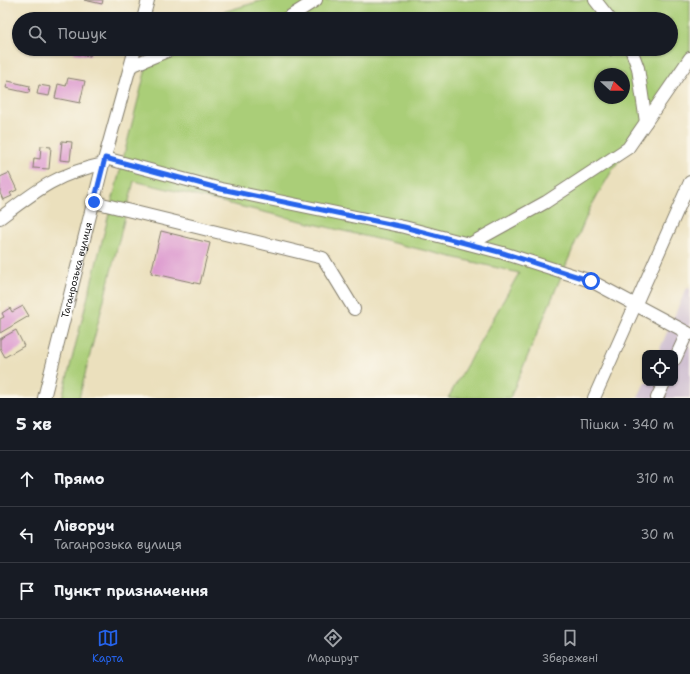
<!DOCTYPE html>
<html lang="uk">
<meta charset="utf-8">
<style>
body{margin:0;font-family:"Shantell Sans",sans-serif;background:#20242c;color:#f1f3f6}
.controls{position:absolute;right:12px;bottom:12px;display:grid;overflow:hidden;border-radius:8px;box-shadow:0 1px 3px #0004}
.controls button{width:36px;height:36px;display:grid;place-items:center;padding:0;border:0;border-bottom:1px solid #363941;background:#171b24;color:#f1f3f6;font:20px sans-serif}
.compass{position:absolute;left:594px;top:68px;width:36px;height:36px;border-radius:50%;background:#171b24;box-shadow:0 1px 3px #0004;rotate:111deg}
.stop{position:absolute;width:12px;height:12px;margin:-9px;border:3px solid #2563eb;border-radius:50%;background:#fff}
.stop.end{background:#2563eb;border-color:#fff;box-shadow:0 1px 4px #0008}
.list{margin:0;padding:0;list-style:none}
h2{display:flex;justify-content:space-between;align-items:center;height:52px;margin:0;padding:0 16px;font-size:17px}
h2 small{font-size:13px;font-weight:400;color:#9ea1a6}
.list li{display:grid;grid-template-columns:26px 1fr auto;gap:12px;align-items:center;box-sizing:border-box;height:56px;padding:0 16px;border-top:1px solid #363941}
.list b{display:block;font-size:15px;white-space:nowrap}
.list p{margin:0;font-size:13px;white-space:nowrap;color:#9ea1a6}
.list em{font-size:13px;font-style:normal;color:#9ea1a6}
.icon{flex:none;width:22px;height:22px;fill:none;stroke:currentColor;stroke-width:2;stroke-linecap:round;stroke-linejoin:round}
.map{position:relative;flex:none;width:690px;height:398px;overflow:hidden}
.search{position:absolute;background:#171b24;box-shadow:0 1px 3px #0004;left:12px;right:12px;top:12px;height:44px;display:flex;align-items:center;gap:10px;box-sizing:border-box;padding:0 14px;border-radius:22px;color:#9ea1a6;font-size:15px}
.sheet{height:220px;background:#171b24}
nav{display:flex;justify-content:space-around;align-items:center;box-sizing:border-box;height:56px;border-top:1px solid #363941;background:#171b24;font-size:11px;color:#9ea1a6}
nav a{display:grid;justify-items:center;gap:2px}
nav .on{color:#2563eb}
.map>svg:first-child{display:block}
</style>
<div class="map">
<svg width="690" height="398" viewBox="0 0 690 398">
<rect width="100%" height="100%" fill="#fbf7ec"/>
<filter id="ink" filterUnits="userSpaceOnUse"><feTurbulence type="fractalNoise" baseFrequency=".025" numOctaves="2"/><feDisplacementMap in="SourceGraphic" scale="8" xChannelSelector="R" yChannelSelector="G"/><feConvolveMatrix kernelMatrix="1 2 1 2 8 2 1 2 1" color-interpolation-filters="sRGB"/></filter>
<filter id="wash" filterUnits="userSpaceOnUse"><feTurbulence type="fractalNoise" baseFrequency=".012" numOctaves="4" result="noise"/><feDisplacementMap in="SourceGraphic" scale="16" xChannelSelector="R" yChannelSelector="G"/><feGaussianBlur stdDeviation="0.9" result="paint"/><feColorMatrix in="noise" values="0 0 0 0 0 0 0 0 0 0 0 0 0 0 0 0 0 1.4 0 .05"/><feComposite in="paint" operator="in"/></filter>
<g filter="url(#wash)">
<rect width="100%" height="100%" fill="#ebe0bd"/>
<polygon fill="#cebed0" points="690,288 690,398 638,398 645,382 645,383 675,383 675,353 658,353 686,289"/>
<path fill="#aace78" stroke="#63754a" fill-rule="evenodd" d="M 264,0 L 690,0 L 690,62 L 613,169 L 590,208 L 510,398 L 448,398 L 519,273 L 134,181 L 79,398 L 62,398 L 151,49 L 671,49 L 671,19 L 199,19 ZM 600,74 L 624,74 L 624,98 L 600,98 Z"/>
<g id="blocks">
<g fill="#dd9acf">
<polygon points="84,0 103,0 102,4"/>
<polygon points="75,49 91,49 90,56 74,53"/>
<polygon points="605,49 612,49 615,51 611,56 604,51"/>
<polygon points="68,78 85,81 80,103 55,98 58,84 66,86"/>
<polygon points="8,81 30,86 29,93 6,88"/>
<polygon points="39,85 51,87 49,96 37,94"/>
<polygon points="62,141 72,142 70,161 60,160"/>
<polygon points="41,146 51,147 49,169 33,168 34,158 40,159"/>
<polygon points="9,173 17,190 10,193 12,196 3,200 0,193 0,177"/>
<polygon points="161,231 210,243 200,284 151,273"/>
<polygon points="23,306 29,316 0,333 0,319 4,317 2,313 10,308 12,312"/>
<polygon points="16,330 24,346 5,357 0,348 0,339"/>
</g>
</g>
</g>
<g filter="url(#ink)">
<use href="#blocks" fill-opacity="0" stroke="#847e6c" stroke-width="1"/>
<g fill="none" stroke-linecap="round" stroke-linejoin="round">
<defs>
<g id="minor">
<polyline points="595,0 610,19"/>
<polyline points="143,19 148,0"/>
<polyline points="286,19 316,0"/>
<polyline points="631,49 638,68 646,122"/>
<polyline points="131,66 172,49"/>
<polyline points="105,158 221,189 404,227 503,253 591,281 690,334"/>
<polyline points="94,202 323,258 354,309"/>
<path d="M 0,218 C 37,190 56,174 103,164"/>
<polyline points="470,244 546,202 628,148 690,58"/>
<polyline points="675,359 687,333"/>
<path id="s1" d="M 44,398 L 103,164 L 135,49"/>
<polyline points="594,398 690,182"/>
<polyline points="657,398 664,383"/>
</g>
</defs>
<use href="#minor" stroke="#847e6c" stroke-width="14"/>
<use href="#minor" stroke="#fff" stroke-width="12"/>
</g>
</g>
<g fill="none" stroke-linecap="round" stroke-linejoin="round" filter="url(#ink)">
<polyline stroke="#2563eb" stroke-width="5" points="94,202 105,158 221,189 404,227 503,253 591,281"/>
</g>
<g text-anchor="middle" dominant-baseline="central" stroke-width="3" stroke-linejoin="round" paint-order="stroke">
<g font-size="10" fill="#1c1c1c" stroke="#fbf7ec">
<text stroke="none"><textPath href="#s1" startOffset="132">Таганрозька вулиця</textPath></text>
</g>
</g>
</svg>
<div class="controls">
<button><svg class="icon" aria-label="locate" viewBox="0 0 24 24"><circle cx="12" cy="12" r="6"/><path d="M12 2v4M12 18v4M2 12h4M18 12h4"/></svg></button>
</div>
<svg class="compass" viewBox="-18 -18 36 36"><path d="M0-13l5 13h-10z" fill="#e53935"/><path d="M0 13l5-13h-10z" fill="#9ea1a6"/></svg>
<div class="stop" style="left:591px;top:281px"></div>
<div class="stop end" style="left:94px;top:202px"></div>
<div class="search"><svg class="icon" aria-label="search" viewBox="0 0 24 24"><circle cx="10" cy="10" r="6"/><path d="M15 15l6 6"/></svg>Пошук</div>
</div>
<section class="sheet">
<h2>5 хв<small>Пішки · 340 m</small></h2>
<ul class="list">
<li><svg class="icon" aria-label="ahead" viewBox="0 0 24 24"><path d="M12 20V5M6 11l6-6 6 6"/></svg><div><b>Прямо</b></div><em>310 m</em></li>
<li><svg class="icon" aria-label="left" viewBox="0 0 24 24"><path d="M17 20v-9H6M10 6l-5 5 5 5"/></svg><div><b>Ліворуч</b><p>Таганрозька вулиця</p></div><em>30 m</em></li>
<li><svg class="icon" aria-label="arrive" viewBox="0 0 24 24"><path d="M6 21V4h12l-3 4 3 4H6"/></svg><div><b>Пункт призначення</b></div></li>
</ul>
</section>
<nav>
<a class="on"><svg class="icon" aria-label="map" viewBox="0 0 24 24"><path d="M3 6l6-2 6 2 6-2v14l-6 2-6-2-6 2zM9 4v14M15 6v14"/></svg>Карта</a>
<a><svg class="icon" aria-label="directions" viewBox="0 0 24 24"><path d="M12 3l9 9-9 9-9-9zM9 14v-3h6M13 9l2 2-2 2"/></svg>Маршрут</a>
<a><svg class="icon" aria-label="saved" viewBox="0 0 24 24"><path d="M7 4h10v16l-5-4-5 4z"/></svg>Збережені</a>
</nav>
